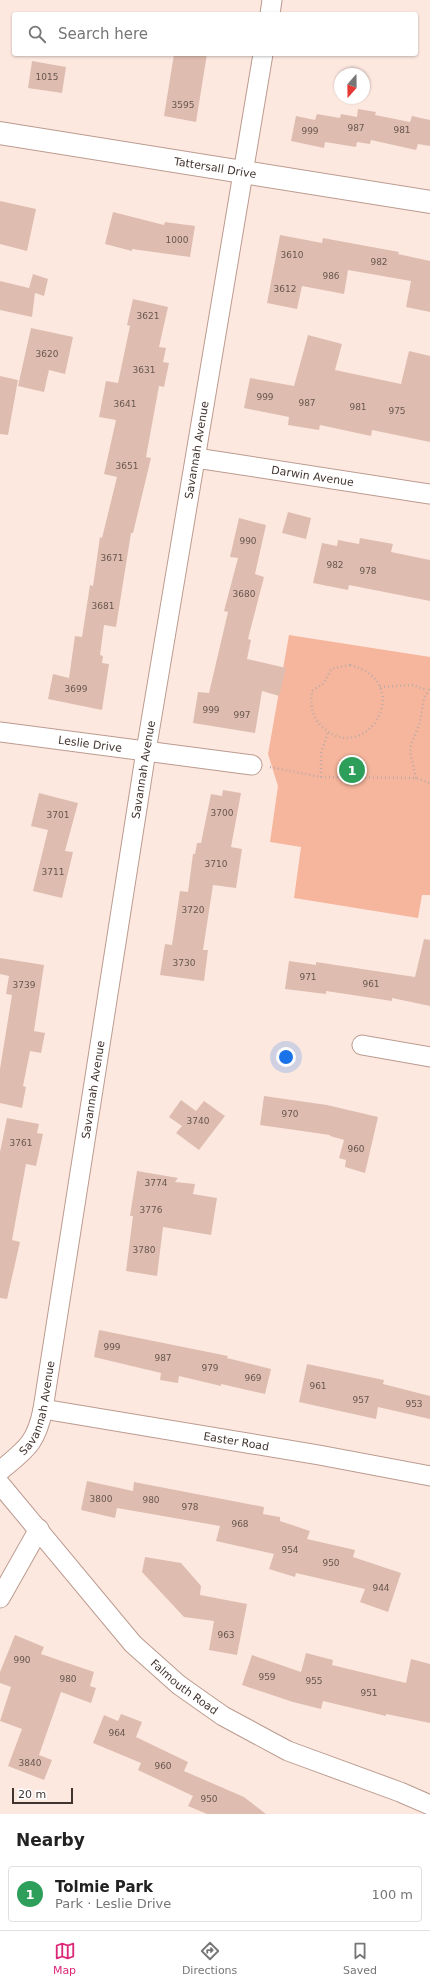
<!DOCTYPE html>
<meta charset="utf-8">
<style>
body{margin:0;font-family:"DejaVu Sans",sans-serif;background:#f2f2f2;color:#222}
.compass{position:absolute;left:334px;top:68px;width:36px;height:36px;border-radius:50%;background:#fff;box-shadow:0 1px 3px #0004;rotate:200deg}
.scale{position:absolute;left:12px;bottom:10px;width:61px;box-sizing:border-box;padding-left:4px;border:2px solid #41332e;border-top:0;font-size:11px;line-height:14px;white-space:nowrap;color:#41332e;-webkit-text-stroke:3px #fff;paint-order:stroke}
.you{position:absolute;left:286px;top:1057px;width:14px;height:14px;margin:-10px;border:3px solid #fff;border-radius:50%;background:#1a73e8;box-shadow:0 0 0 6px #1a73e833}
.badge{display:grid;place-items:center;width:26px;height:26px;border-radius:50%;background:#db2777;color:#fff;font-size:13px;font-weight:700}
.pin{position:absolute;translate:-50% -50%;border:2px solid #fff;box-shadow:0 1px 4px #0006}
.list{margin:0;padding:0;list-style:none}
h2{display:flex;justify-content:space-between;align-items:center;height:52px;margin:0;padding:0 16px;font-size:17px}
h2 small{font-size:13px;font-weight:400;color:#767676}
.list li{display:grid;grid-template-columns:26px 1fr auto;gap:12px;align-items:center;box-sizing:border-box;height:56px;margin:0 8px 8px;padding:0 8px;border:1px solid #e0e0e0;border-radius:4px}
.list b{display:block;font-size:15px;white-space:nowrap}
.list p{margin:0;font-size:13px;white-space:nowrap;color:#767676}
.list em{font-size:13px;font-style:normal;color:#767676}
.icon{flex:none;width:22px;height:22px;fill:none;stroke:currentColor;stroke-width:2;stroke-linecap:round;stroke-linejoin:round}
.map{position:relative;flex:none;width:430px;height:1814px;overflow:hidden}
.search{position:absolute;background:#fff;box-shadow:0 1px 3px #0004;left:12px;right:12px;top:12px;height:44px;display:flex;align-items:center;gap:10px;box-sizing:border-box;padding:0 14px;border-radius:4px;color:#767676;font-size:15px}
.sheet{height:116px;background:#fff}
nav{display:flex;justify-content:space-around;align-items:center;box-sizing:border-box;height:56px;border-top:1px solid #e0e0e0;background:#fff;font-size:11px;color:#767676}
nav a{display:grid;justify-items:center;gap:2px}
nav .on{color:#db2777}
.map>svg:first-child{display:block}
</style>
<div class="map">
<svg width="430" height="1814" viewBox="0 0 430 1814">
<rect width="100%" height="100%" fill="#fde8e0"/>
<polygon fill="#f6b69d" points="289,635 430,657 430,895 422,895 418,918 294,898 301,847 270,842 278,786 268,754"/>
<g fill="#debdb0">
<polygon points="174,54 207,54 196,122 164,116"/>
<polygon points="32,61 66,67 62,93 28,88"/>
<polygon points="358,109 376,112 375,115 410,122 412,116 430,120 430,146 418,144 416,150 371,140 370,144 357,142 356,147 325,142 324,148 291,141 296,116 315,120 317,114 340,118 341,114 357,117"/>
<polygon points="0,201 36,209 27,251 0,244"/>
<polygon points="113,212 164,225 165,222 195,226 190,257 132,249 132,251 105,244"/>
<polygon points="280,235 322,243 323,238 399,252 398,254 430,261 430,312 406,307 411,281 348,270 344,294 302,286 297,309 267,303"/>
<polygon points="33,274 48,279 44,296 35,293 32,317 0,310 0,281 29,288"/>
<polygon points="133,299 168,307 159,347 166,348 163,362 169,363 164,387 159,386 146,457 151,458 133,533 131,533 116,627 104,625 100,655 103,656 102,663 109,664 102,710 48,699 53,674 69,678 75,636 82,637 90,585 93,586 100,537 102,538 117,477 104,474 116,420 99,417 106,381 118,383 130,326 127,325"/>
<polygon points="31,328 73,337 65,374 49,370 44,392 18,386"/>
<polygon points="308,335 342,344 335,370 401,384 409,351 430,356 430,442 372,430 371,436 320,425 319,430 288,425 289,417 244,408 250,378 294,386"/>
<polygon points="0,376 18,380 8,435 0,434"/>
<polygon points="288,512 311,518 306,539 282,533"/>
<polygon points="239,518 266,525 255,574 264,577 248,639 251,640 247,659 286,668 279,696 262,691 255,733 193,723 198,692 209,693 228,612 224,611 238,558 230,557"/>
<polygon points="360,538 393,544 391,552 430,560 430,601 349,585 348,590 313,583 322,543 337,546 338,540 359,544"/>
<polygon points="223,790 241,793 231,847 242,849 236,888 213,885 203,950 208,950 204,981 160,975 165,944 172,945 180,891 188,892 193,854 195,854 197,843 201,843 211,794 222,796"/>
<polygon points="39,793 78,803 65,851 73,852 62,898 33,891 48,830 31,826"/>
<polygon points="424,939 430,940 430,1006 392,998 392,1001 326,991 326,994 285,989 289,961 316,965 316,962 415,977"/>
<polygon points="0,958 44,965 34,1031 45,1033 41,1053 30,1051 23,1086 26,1087 22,1108 0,1103 0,1069 12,995 6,994 9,976 0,974"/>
<polygon points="264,1096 327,1105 378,1117 365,1173 345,1167 346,1160 339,1158 344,1140 330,1136 330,1135 260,1125"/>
<polygon points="181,1100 196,1111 204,1101 225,1116 199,1150 176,1133 182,1126 169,1117"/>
<polygon points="7,1118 39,1124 37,1133 43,1134 36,1166 26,1164 12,1240 20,1242 7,1299 0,1298 0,1152"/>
<polygon points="137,1171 178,1178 175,1182 195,1184 193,1194 217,1198 211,1235 163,1227 157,1276 126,1271 133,1216 130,1216"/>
<polygon points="99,1330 228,1356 227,1358 271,1369 265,1394 221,1384 221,1386 179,1376 178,1383 160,1380 161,1373 94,1357"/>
<polygon points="307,1364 384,1380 383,1384 430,1396 430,1419 378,1407 376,1419 299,1402"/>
<polygon points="87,1481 133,1491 134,1482 264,1507 263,1514 280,1517 280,1521 310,1531 307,1539 355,1550 353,1557 401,1573 388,1612 360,1602 365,1589 296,1573 295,1577 269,1569 274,1554 216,1541 220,1526 117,1508 115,1518 81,1510"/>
<polygon points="145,1557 181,1563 201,1586 200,1595 247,1604 237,1655 209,1650 214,1621 184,1617 142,1572"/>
<polygon points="15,1635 44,1647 41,1654 94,1672 90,1686 96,1688 91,1703 61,1692 39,1755 52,1760 44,1780 8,1766 22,1729 0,1721 11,1687 0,1683 0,1672"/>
<polygon points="306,1653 333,1660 332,1665 406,1683 411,1659 430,1664 430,1723 386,1714 386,1716 323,1701 321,1709 293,1702 242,1685 252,1655 301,1672"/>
<polygon points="121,1714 142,1722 136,1737 188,1762 184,1771 244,1797 266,1814 207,1814 188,1806 193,1796 138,1770 141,1763 93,1743 104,1715 118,1721"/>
</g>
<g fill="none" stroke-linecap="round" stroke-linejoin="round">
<defs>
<g id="minor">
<polyline points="270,14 272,0"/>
<path id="s1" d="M 196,458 L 430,494"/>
<path id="s2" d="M 0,732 L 252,765"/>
<polyline points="362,1045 430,1057"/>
<path id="s3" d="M 43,1409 L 319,1455 L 430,1476"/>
<path id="s4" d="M 0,1471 C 26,1449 36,1444 43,1409 L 146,751 L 263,54"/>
<path id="s5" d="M 0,1484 L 133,1644 L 179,1685 L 223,1716 L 288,1751 L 400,1792 L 430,1805"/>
<polyline points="0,1598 39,1529"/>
</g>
<g id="secondary">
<path id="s6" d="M 0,133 L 430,202"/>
</g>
</defs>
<use href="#minor" stroke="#bb9b8f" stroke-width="21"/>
<use href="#secondary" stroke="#bb9b8f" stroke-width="24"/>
<g stroke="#bdaba4" stroke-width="2.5" stroke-dasharray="1 3" stroke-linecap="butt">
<path d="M 350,665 C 417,682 367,765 325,729 C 312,719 310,706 312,691 L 324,683 L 331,669 Z"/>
<polyline points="380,687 412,685 427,690"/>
<polyline points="270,767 321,777 416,778 430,783"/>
<polyline points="321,777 321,753 328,732"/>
<polyline points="416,778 410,752 411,745 420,722 424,698 430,688"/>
</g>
<use href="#minor" stroke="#fff" stroke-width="19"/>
<use href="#secondary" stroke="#fff" stroke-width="22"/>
</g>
<g text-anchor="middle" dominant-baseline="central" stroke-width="4" stroke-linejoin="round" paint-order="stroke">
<g font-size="9" fill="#68564e">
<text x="47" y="77">1015</text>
<text x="183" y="105">3595</text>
<text x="356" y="128">987</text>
<text x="402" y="130">981</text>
<text x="310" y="131">999</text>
<text x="177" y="240">1000</text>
<text x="292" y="255">3610</text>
<text x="379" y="262">982</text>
<text x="331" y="276">986</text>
<text x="285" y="289">3612</text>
<text x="148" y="316">3621</text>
<text x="47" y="354">3620</text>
<text x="144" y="370">3631</text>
<text x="265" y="397">999</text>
<text x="307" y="403">987</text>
<text x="125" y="404">3641</text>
<text x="358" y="407">981</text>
<text x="397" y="411">975</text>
<text x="127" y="466">3651</text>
<text x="248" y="541">990</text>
<text x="112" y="558">3671</text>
<text x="335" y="565">982</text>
<text x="368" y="571">978</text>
<text x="244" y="594">3680</text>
<text x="103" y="606">3681</text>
<text x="76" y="689">3699</text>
<text x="211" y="710">999</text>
<text x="242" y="715">997</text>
<text x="222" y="813">3700</text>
<text x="58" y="815">3701</text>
<text x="216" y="864">3710</text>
<text x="53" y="872">3711</text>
<text x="193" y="910">3720</text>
<text x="184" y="963">3730</text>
<text x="308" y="977">971</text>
<text x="371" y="984">961</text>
<text x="24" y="985">3739</text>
<text x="290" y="1114">970</text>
<text x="198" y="1121">3740</text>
<text x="21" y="1143">3761</text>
<text x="356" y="1149">960</text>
<text x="156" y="1183">3774</text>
<text x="151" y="1210">3776</text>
<text x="144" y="1250">3780</text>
<text x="112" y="1347">999</text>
<text x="163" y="1358">987</text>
<text x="210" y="1368">979</text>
<text x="253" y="1378">969</text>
<text x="318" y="1386">961</text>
<text x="361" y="1400">957</text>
<text x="414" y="1404">953</text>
<text x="101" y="1499">3800</text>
<text x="151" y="1500">980</text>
<text x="190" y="1507">978</text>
<text x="240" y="1524">968</text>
<text x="290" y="1550">954</text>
<text x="331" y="1563">950</text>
<text x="381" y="1588">944</text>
<text x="226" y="1635">963</text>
<text x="22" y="1660">990</text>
<text x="267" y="1677">959</text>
<text x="68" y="1679">980</text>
<text x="314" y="1681">955</text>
<text x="369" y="1693">951</text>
<text x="117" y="1733">964</text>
<text x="30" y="1763">3840</text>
<text x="163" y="1766">960</text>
<text x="209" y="1799">950</text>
</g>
<g font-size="11" fill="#41332e" stroke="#fff">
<text stroke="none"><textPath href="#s6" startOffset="218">Tattersall Drive</textPath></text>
<text stroke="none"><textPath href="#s4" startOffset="1049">Savannah Avenue</textPath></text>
<text stroke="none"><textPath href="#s1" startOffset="118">Darwin Avenue</textPath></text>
<text stroke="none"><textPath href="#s2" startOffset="91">Leslie Drive</textPath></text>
<text stroke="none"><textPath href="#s4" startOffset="725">Savannah Avenue</textPath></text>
<text stroke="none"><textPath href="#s4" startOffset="401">Savannah Avenue</textPath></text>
<text stroke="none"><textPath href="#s4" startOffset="77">Savannah Avenue</textPath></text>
<text stroke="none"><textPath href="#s3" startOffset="196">Easter Road</textPath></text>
<text stroke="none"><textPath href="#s5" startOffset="275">Falmouth Road</textPath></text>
</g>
</g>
</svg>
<svg class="compass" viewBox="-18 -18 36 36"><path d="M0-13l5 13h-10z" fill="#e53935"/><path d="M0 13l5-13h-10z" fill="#767676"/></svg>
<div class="scale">20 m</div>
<div class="you"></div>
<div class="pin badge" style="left:352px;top:770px;background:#2e9e5b">1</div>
<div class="search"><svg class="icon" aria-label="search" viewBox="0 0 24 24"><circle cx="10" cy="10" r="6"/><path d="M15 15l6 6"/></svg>Search here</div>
</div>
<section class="sheet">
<h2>Nearby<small></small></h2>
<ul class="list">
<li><span class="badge" style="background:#2e9e5b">1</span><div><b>Tolmie Park</b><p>Park · Leslie Drive</p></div><em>100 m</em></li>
</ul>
</section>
<nav>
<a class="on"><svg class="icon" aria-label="map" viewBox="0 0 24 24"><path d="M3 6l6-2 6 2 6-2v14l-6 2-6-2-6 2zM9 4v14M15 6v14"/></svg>Map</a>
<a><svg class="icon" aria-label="directions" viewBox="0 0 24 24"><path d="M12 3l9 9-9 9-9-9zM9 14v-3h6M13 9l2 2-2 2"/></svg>Directions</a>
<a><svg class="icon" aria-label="saved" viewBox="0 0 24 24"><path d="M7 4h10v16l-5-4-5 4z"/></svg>Saved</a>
</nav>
